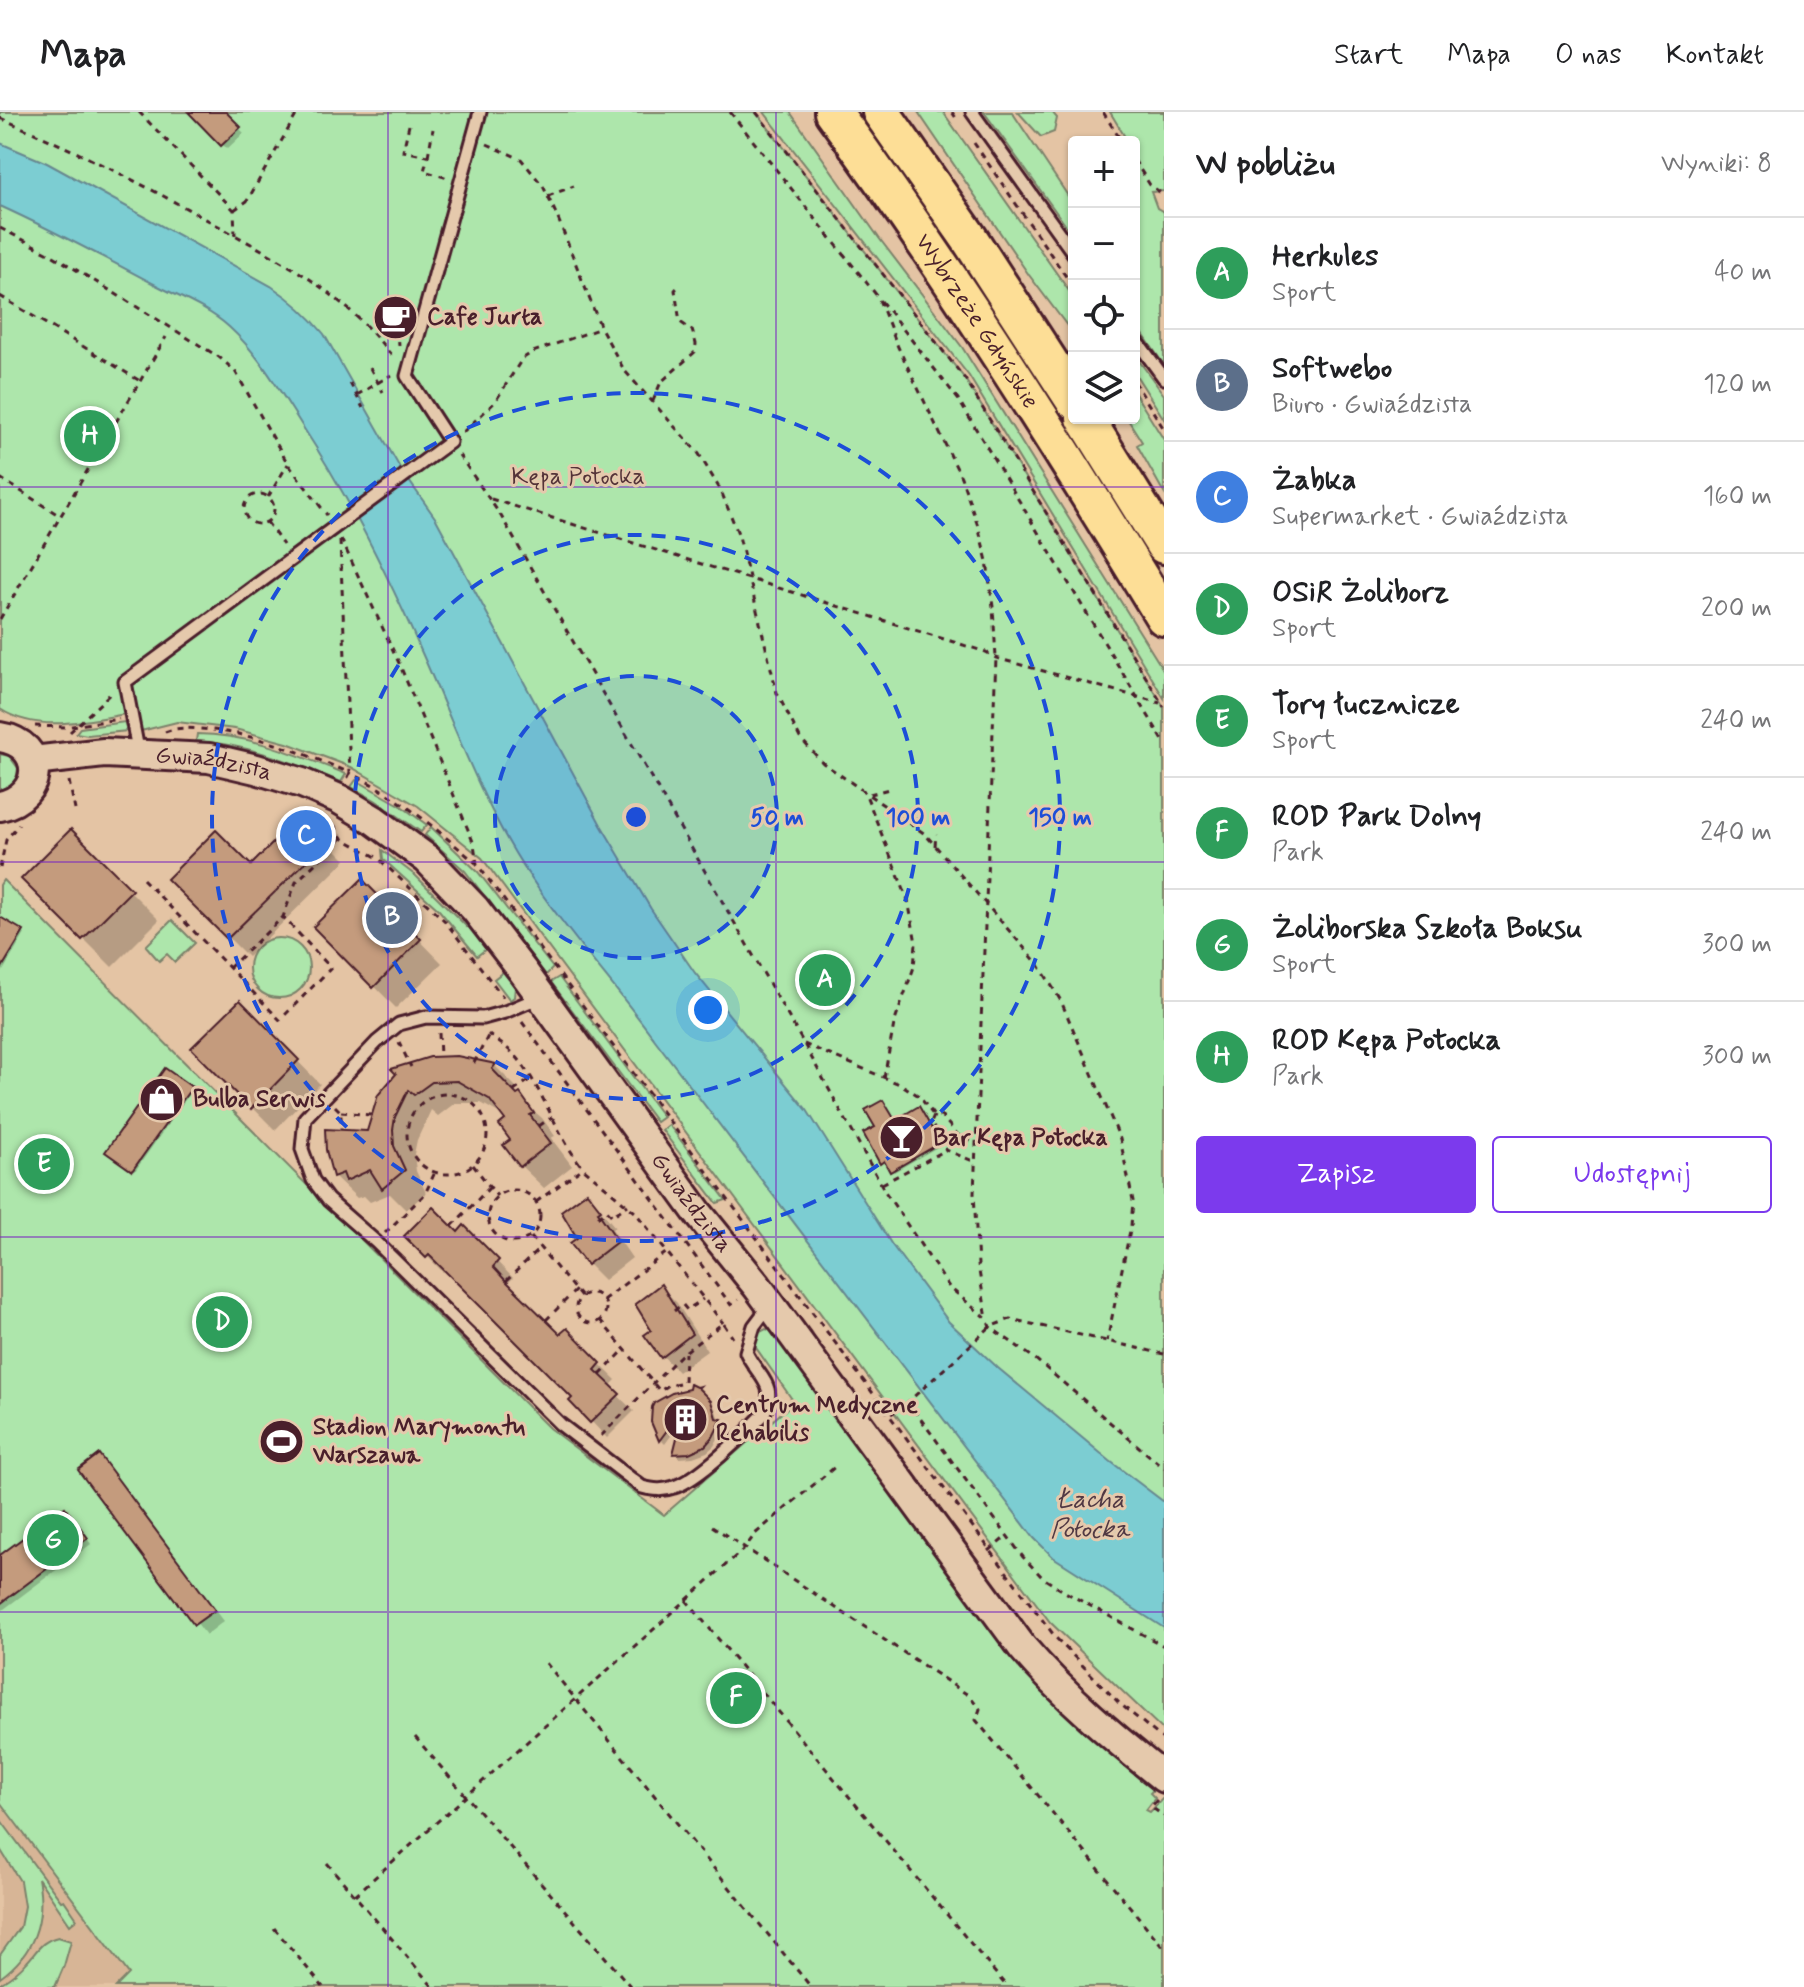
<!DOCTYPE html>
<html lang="pl">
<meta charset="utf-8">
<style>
body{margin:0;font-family:Mynerve,sans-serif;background:#f2f2f2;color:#202124}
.controls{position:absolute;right:24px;top:24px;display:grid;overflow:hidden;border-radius:8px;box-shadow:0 2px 6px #0004}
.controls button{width:72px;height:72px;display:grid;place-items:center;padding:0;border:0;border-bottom:2px solid #e0e0e0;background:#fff;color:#202124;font:40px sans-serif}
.you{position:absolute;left:708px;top:898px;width:28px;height:28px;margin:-20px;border:6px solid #fff;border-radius:50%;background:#1a73e8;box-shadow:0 0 0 12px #1a73e833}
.badge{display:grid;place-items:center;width:52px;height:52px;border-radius:50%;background:#7c3aed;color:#fff;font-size:26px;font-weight:700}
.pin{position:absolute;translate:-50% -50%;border:4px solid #fff;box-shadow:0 2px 8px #0006}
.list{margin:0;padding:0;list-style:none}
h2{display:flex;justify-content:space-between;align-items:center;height:104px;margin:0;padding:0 32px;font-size:34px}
h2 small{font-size:26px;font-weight:400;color:#757577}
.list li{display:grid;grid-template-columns:52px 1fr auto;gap:24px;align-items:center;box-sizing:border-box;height:112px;padding:0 32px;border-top:2px solid #e0e0e0}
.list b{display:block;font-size:30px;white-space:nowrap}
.list p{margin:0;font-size:26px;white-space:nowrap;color:#757577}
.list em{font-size:26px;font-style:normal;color:#757577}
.actions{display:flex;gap:16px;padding:24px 32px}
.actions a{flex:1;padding:18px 0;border:2px solid #7c3aed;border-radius:8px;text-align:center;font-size:28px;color:#7c3aed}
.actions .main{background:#7c3aed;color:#fff}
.icon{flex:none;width:44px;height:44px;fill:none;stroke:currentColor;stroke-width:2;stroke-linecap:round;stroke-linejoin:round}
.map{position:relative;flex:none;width:1164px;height:1875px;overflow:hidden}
header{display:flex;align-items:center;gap:48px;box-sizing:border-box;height:112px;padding:0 40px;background:#fff;border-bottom:2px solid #e0e0e0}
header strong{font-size:38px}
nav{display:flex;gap:44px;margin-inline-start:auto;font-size:28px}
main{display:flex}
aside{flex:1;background:#fff}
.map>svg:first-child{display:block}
</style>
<header>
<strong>Mapa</strong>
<nav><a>Start</a><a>Mapa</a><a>O nas</a><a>Kontakt</a></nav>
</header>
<main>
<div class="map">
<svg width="1164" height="1875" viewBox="0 0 1164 1875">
<rect width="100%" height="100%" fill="#e4c4a4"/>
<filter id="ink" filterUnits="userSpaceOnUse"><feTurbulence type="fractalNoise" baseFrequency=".0125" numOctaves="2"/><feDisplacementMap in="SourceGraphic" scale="16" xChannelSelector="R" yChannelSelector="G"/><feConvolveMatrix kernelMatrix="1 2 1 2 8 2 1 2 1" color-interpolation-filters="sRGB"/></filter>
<g filter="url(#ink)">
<polygon fill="#d7b596" points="0,1690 130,1863 116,1875 0,1875"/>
<g fill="#ade6ab" stroke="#7c826b" stroke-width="2">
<path d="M 0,0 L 756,0 L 965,267 L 1164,595 L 1164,1619 L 1050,1510 L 482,746 L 418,694 L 351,655 L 287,631 L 235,617 L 177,610 L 141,619 L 137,600 C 93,607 40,623 0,597 Z"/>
<polygon points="764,0 790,0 879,126 962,235 1164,559 1164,586 969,264"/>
<polygon points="918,0 943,0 1074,186 1074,223 1029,163"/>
<polygon points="984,0 1012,0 1074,93 1074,125"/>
<polygon points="1018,0 1052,0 1057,6 1054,20 1041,25"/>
<polygon points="1110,0 1164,0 1164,79 1151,80 1157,96 1164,100 1164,253 1134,209 1134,30 1128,30"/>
<polygon points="1134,242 1164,283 1164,307 1134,260"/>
<polygon points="1134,280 1164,328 1164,381 1137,333 1142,330 1127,306 1134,306"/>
<polygon points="125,610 127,619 88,623 76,621 80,616"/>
<path d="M 197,622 C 249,622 298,643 346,662 L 341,670 C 295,651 247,632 196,629 Z"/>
<polygon points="0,642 9,644 18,656 16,670 11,675 0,679"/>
<polygon points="356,668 400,693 427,713 421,720 375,688 351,675"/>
<polygon points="431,715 478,760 553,856 546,863 465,759 425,723"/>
<polygon points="382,738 416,764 467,815 470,814 486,837 477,844 439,798 383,747"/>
<path d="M 3,768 L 549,1316 L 664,1403 L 794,1290 L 754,1233 L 758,1221 L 766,1217 L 772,1219 L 1003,1531 C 1048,1586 1097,1634 1154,1677 L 1150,1681 L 1155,1686 L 1146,1698 L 1150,1700 L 1164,1685 L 1164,1875 L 116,1875 L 129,1862 L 0,1690 L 0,773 Z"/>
<polygon points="172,808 195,831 175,850 167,842 159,849 146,834"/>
<circle cx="279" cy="856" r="30"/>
<polygon points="503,860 515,875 514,885 510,888 494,867"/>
<polygon points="559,865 663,1005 656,1010 551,870"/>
<polygon points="669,1013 726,1088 717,1091 662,1018"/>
<path d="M 0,1707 L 61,1789 L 64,1788 L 77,1807 L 70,1813 L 38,1766 C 46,1807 35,1841 0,1866 L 0,1843 L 20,1815 L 24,1794 L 20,1769 L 0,1737 Z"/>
<path d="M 58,1825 L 71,1829 L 64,1854 L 55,1875 L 0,1875 L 0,1872 C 10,1866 19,1860 27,1850 C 38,1838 41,1829 58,1825 Z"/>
</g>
<path fill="#7bcdd2" stroke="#67878f" stroke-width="2" d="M 0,31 L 47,51 L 271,174 C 292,188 308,202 324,222 L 400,356 L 436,407 L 601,713 L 651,797 L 695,861 L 807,998 L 892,1133 L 949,1210 L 998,1256 L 1110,1349 L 1164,1390 L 1164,1516 L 1053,1445 L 1034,1426 C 907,1258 778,1092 652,924 C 612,870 568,822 531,766 C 484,697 456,617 422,541 C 387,461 349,385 301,312 C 280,279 258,241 229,215 C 208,196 179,185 154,172 C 103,145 53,118 0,94 Z"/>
<g fill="#0003">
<polygon points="191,0 223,0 244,21 227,37"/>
<polygon points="396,195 399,195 412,208 408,220 399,221 387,208 388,200"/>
<polygon points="295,713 327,729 346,748 248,845 170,767 251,756"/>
<polygon points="71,720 159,808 112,855 24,767"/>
<polygon points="362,769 442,851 396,896 316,815"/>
<polygon points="0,815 25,822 0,864"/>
<polygon points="240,890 320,972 275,1018 194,936"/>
<polygon points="457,946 495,954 517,976 513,981 542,1006 555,1024 551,1026 572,1054 544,1076 521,1054 504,1004 481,991 455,991 438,1004 431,998 417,1028 414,1042 416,1059 426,1081 406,1098 390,1082 370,1090 364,1084 357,1086 334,1064 368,1021 380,984"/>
<polygon points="165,958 192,978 135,1059 107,1039"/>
<polygon points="921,999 941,1033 894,1060 887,1050 882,1051 895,1010"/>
<polygon points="587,1082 615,1115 612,1117 632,1146 604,1168 588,1152 580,1126"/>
<polygon points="464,1116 513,1166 507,1172 560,1225 566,1219 616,1268 609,1275 634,1299 607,1326 572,1289 575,1286 446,1157 443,1160 407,1124 458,1123"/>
<polygon points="661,1175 677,1191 707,1239 678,1260 663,1244 654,1219"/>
<polygon points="700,1276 704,1280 702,1283 715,1296 719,1308 725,1313 714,1334 707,1340 693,1345 680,1346 675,1341 684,1306 665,1332 661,1328 653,1305"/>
<polygon points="99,1345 224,1509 206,1523 81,1358"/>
<polygon points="70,1402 91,1432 0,1500 0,1446"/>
</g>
<g fill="#c49b7d" stroke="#4a1f2b" stroke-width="2">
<polygon points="188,0 226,0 241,15 221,34"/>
<circle cx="396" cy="205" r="12"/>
<polygon points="294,710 329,727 227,827 167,767 216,718 251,753"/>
<polygon points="71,717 132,778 82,828 21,767"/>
<polygon points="362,767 421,827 373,876 313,815"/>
<polygon points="0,805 24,819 0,859"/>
<polygon points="240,888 299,948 251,997 191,936"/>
<polygon points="457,944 496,952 492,957 517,983 520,981 534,1001 530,1003 551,1031 520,1055 503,1033 510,1028 499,1013 505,1008 489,987 457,969 432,970 414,983 408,978 395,1005 393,1018 394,1034 405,1058 382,1077 370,1058 346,1069 343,1061 333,1065 326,1038 325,1017 367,1019 378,983 396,962 391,957 430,945"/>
<polygon points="165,956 192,975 132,1059 105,1040"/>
<polygon points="883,988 895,1008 919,994 940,1031 890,1060 884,1049 880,1052 863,1021 875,1015 865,998"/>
<polygon points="587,1080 601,1098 598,1100 618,1129 587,1153 570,1131 577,1126 561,1099"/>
<polygon points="433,1095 458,1120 464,1113 499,1148 493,1155 506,1169 560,1222 567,1216 601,1251 595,1258 620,1282 590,1311 569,1289 572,1286 429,1143 426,1146 404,1124"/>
<polygon points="661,1172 692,1222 661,1246 644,1223 651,1218 635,1192"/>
<polygon points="690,1272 696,1275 700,1274 698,1276 711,1289 716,1306 722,1307 713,1325 705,1334 689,1341 673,1342 685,1294 659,1329 651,1310 652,1295 654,1291 672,1281 689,1277"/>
<polygon points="99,1342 215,1498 194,1513 78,1358"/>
<polygon points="65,1395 88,1426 0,1492 0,1443"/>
</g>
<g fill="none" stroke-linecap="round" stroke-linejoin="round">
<defs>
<g id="service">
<polyline points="972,0 1074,142"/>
<polyline points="1134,225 1164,266"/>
<polyline points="139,643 125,570 450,330 407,264 480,0"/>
<path d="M 540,885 L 505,900 L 483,906 L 426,905 L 399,912 L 377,930 L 305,1006 L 302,1037 L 313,1068 L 328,1088 L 376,1130 L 560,1312 L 642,1375 C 654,1378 663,1379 674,1375 C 698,1368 745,1322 763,1303 C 779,1272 758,1266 746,1240 L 754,1214 L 769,1194"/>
</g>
<g id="tertiary">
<path d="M 0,625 C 47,632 44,685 0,694"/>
<path id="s1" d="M 33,649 L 104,641 L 209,646 L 256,657 L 302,671 L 339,687 L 374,708 L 427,747 L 475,797 L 522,858 L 698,1101 L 757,1174 L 1022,1535 C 1065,1585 1113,1625 1164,1666"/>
</g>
<g id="primary">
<path id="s2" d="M 833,0 C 952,163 1059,333 1164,505"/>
<polyline points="881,0 969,126 1074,288"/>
<polyline points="1085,306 1164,433"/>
</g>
</defs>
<use href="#service" stroke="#4a1f2b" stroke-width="17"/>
<use href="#tertiary" stroke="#4a1f2b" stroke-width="34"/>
<use href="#primary" stroke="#4a1f2b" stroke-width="42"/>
<g stroke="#4a1f2b" stroke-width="3" stroke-dasharray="6 6" stroke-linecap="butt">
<polyline points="139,0 234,98 235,123"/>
<polyline points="730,0 878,185 898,235 961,365 978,414 987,449 993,495 996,546 974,1081 978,1153 987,1207"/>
<polyline points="756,0 965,267 1164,595"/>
<polyline points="952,0 958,9"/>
<polyline points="1103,0 1122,30"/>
<path d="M 0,6 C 73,37 143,72 213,111 C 287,152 342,178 395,248"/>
<polyline points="409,13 403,39 428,44 424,59 448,66"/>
<polyline points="974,31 1074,176"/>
<polyline points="487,32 521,47 543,74 557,104 601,216 624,258 699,342 721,379 739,424 777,581 800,626 823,651 925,722 1039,853 1061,889 1120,1027 1133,1089 1131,1114 1107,1229"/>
<polyline points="428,44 433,17"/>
<polyline points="1134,48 1150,73 1164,83"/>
<polyline points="548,84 574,74"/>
<polyline points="234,98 247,89 298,0"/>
<polyline points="0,116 47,140 219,245 235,259 288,352 327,403"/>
<polyline points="0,184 140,269"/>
<polyline points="881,189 958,287 1164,630"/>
<polyline points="398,217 399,234"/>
<polyline points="370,256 383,280"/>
<polyline points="1134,269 1164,317"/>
<polyline points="350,271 363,296"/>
<polyline points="357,283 391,263"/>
<polyline points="653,289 661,270 695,240 696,232 692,218 680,210 675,178 681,172"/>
<polyline points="463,320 495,290 522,247 533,240 601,216"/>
<polyline points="459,343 501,404 804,932 886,1081 949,1175 987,1207 990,1215 1034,1246 1164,1356"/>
<polyline points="0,366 60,404"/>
<circle cx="259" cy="397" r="15"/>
<polyline points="268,385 288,352"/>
<polyline points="491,387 986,540 996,546 1160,591"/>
<polyline points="267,410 283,433"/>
<polyline points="341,427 399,551 474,732 477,752 1056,1526 1119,1591 1164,1628"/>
<path d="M 340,429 L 350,661 C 398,683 436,717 476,751"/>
<polyline points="0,507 166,225"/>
<polyline points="35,614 65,615 119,607"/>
<polyline points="70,620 111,581"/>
<path d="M 165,620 C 177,615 187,616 201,617 C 255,621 301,640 350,661 L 347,667"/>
<polyline points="69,669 75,698"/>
<polyline points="334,713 342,726 378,746 445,809 503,885"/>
<polyline points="935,734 936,722"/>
<polyline points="0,756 6,728 19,712"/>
<polyline points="143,767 280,908 331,856 283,805"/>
<polyline points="229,856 283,805 296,770 342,726"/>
<polyline points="522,910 731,1193 738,1188"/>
<polyline points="439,921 440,945"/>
<path d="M 488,922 C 497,930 511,937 520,949 C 545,982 557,1024 583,1056"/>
<polyline points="399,930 411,955"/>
<polyline points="804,932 902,973 919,984 934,1004 941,1004 958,1023 973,1030"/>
<polyline points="474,951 488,924"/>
<polyline points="884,966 894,912 914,855 916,831 908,788 866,683 889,677"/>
<polyline points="514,979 532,966"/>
<circle cx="447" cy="1022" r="40"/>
<polyline points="335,994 341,1000 341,1018"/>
<polyline points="341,1000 371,1003"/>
<polyline points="934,1004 931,1011 946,1038 973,1049"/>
<polyline points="539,1014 552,1005"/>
<polyline points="473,1053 497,1084"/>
<polyline points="882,1072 946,1038"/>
<circle cx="514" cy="1104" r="26"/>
<polyline points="536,1090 583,1056 635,1100 723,1211"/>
<polyline points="598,1105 607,1098 612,1104 628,1093"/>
<polyline points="452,1114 490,1075"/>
<polyline points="385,1121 425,1082 435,1060"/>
<polyline points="531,1125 581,1185"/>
<polyline points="506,1169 540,1136"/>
<circle cx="591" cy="1196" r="15"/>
<polyline points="603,1188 667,1140"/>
<polyline points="674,1199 682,1192 687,1198 703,1187"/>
<polyline points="546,1208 576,1178"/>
<polyline points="600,1208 660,1279 669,1273 684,1270 685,1241"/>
<polyline points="1164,1242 1010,1207 990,1215 908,1290 1023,1445 1043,1466 1065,1480 1164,1534"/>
<polyline points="600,1263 625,1237"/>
<polyline points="891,1302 907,1291"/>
<polyline points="601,1324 681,1243 723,1211 733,1226"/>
<polyline points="712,1414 971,1585 980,1597 976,1608 1164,1836"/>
<polyline points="989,1439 1007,1424"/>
<polyline points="686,1488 1007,1875"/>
<polyline points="546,1551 811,1875"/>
<polyline points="415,1625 631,1875"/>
<polyline points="1157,1688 1151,1695 1164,1704"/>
<polyline points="327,1751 433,1875"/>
<polyline points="355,1783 745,1436 755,1422 836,1354"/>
<polyline points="274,1816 323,1875"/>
</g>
<use href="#service" stroke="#e5c9ac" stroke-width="11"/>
<use href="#tertiary" stroke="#e5c9ac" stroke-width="28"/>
<use href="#primary" stroke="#fdde96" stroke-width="36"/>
</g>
</g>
<path fill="none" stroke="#7b2cbf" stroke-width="2" stroke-opacity="0.55" d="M 388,0 L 388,1875M 776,0 L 776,1875M 0,375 L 1164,375M 0,750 L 1164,750M 0,1125 L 1164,1125M 0,1500 L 1164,1500"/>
<circle cx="636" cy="705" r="141" fill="#1d4ed8" fill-opacity=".12"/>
<g fill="none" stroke="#1d4ed8" stroke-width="4" stroke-dasharray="14 10">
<circle cx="636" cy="705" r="141"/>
<circle cx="636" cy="705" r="282"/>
<circle cx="636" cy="705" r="424"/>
</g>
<defs>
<symbol id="cafe-disc" viewBox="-11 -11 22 22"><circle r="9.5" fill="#4a1f2b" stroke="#e5c9ac"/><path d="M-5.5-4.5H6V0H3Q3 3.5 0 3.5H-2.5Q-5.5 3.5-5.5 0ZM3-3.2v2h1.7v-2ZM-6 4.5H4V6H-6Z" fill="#fff"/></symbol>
<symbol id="shop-disc" viewBox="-11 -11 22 22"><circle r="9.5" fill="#4a1f2b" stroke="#e5c9ac"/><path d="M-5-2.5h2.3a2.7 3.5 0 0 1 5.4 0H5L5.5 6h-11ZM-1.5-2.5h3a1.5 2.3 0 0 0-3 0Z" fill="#fff"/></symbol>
<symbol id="bar-disc" viewBox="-11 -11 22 22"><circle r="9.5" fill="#4a1f2b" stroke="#e5c9ac"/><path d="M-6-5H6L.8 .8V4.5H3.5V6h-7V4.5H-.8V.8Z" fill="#fff"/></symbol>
<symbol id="building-disc" viewBox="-11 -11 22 22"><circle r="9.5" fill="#4a1f2b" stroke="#e5c9ac"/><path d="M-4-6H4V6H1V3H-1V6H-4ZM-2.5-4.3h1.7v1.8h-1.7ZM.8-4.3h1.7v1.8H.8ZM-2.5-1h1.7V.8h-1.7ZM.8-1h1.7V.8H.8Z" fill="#fff"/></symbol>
<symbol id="stadium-disc" viewBox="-11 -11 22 22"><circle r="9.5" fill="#4a1f2b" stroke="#e5c9ac"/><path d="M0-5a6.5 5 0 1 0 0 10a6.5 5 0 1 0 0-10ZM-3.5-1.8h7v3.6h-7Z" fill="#fff"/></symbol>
</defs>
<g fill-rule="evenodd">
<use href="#cafe-disc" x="370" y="180" width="51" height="51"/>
<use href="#shop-disc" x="136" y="962" width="51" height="51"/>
<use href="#bar-disc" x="876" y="1000" width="51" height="51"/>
<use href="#building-disc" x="660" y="1282" width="51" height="51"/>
<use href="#stadium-disc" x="256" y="1304" width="51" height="51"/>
</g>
<g text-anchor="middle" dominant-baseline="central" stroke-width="6" stroke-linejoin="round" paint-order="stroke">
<g font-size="24" font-weight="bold" fill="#4a1f2b" stroke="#e5c9ac" text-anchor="start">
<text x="427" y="205">Cafe Jurta</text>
<text x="193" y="987">Bulba Serwis</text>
<text x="933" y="1026">Bar Kępa Potocka</text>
<text x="716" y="1293">Centrum Medyczne<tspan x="716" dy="28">Rehabilis</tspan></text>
<text x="313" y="1315">Stadion Marymontu<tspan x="313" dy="28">Warszawa</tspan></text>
</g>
<g font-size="24" fill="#4a1f2b" stroke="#e5c9ac">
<text stroke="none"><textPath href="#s2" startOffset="254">Wybrzeże Gdyńskie</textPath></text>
<text stroke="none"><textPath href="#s1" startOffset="182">Gwiaździsta</textPath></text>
<text stroke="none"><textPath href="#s1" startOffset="854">Gwiaździsta</textPath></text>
</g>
<g font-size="24" fill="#543338" stroke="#e5c9ac">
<text x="578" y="365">Kępa Potocka</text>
</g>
<g font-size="26" font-style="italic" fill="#513944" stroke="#e5c9ac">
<text x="1090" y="1388">Łacha<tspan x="1090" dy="30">Potocka</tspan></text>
</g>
</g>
<circle cx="636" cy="705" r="12" fill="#1d4ed8" stroke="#e5c9ac" stroke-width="4"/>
<g font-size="24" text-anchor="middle" font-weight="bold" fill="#1d4ed8" stroke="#e5c9ac" stroke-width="6" stroke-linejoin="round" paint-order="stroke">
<text x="777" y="713">50 m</text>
<text x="918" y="713">100 m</text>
<text x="1060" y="713">150 m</text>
</g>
</svg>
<div class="controls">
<button>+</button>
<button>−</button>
<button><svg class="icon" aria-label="locate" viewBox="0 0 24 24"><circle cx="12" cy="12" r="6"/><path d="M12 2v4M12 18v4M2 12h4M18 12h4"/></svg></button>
<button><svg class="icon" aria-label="layers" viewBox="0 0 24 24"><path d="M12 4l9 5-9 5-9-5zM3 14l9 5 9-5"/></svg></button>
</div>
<div class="you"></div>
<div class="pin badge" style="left:825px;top:868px;background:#2e9e5b">A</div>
<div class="pin badge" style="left:392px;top:806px;background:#5c6f8a">B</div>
<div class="pin badge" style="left:306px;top:724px;background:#3f7fe0">C</div>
<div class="pin badge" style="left:222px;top:1210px;background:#2e9e5b">D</div>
<div class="pin badge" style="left:44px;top:1052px;background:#2e9e5b">E</div>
<div class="pin badge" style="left:736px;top:1586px;background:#2e9e5b">F</div>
<div class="pin badge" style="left:53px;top:1428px;background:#2e9e5b">G</div>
<div class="pin badge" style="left:90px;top:324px;background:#2e9e5b">H</div>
</div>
<aside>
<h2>W pobliżu<small>Wyniki: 8</small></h2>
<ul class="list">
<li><span class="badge" style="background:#2e9e5b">A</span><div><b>Herkules</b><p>Sport</p></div><em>40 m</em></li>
<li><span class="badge" style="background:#5c6f8a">B</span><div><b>Softwebo</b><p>Biuro · Gwiaździsta</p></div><em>120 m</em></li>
<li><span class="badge" style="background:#3f7fe0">C</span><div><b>Żabka</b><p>Supermarket · Gwiaździsta</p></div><em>160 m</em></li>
<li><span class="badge" style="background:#2e9e5b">D</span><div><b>OSiR Żoliborz</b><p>Sport</p></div><em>200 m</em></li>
<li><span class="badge" style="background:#2e9e5b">E</span><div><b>Tory łucznicze</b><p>Sport</p></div><em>240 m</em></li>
<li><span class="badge" style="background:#2e9e5b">F</span><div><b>ROD Park Dolny</b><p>Park</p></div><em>240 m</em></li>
<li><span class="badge" style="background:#2e9e5b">G</span><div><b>Żoliborska Szkoła Boksu</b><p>Sport</p></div><em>300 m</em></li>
<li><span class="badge" style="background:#2e9e5b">H</span><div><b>ROD Kępa Potocka</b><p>Park</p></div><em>300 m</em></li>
</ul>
<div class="actions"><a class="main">Zapisz</a><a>Udostępnij</a></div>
</aside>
</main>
